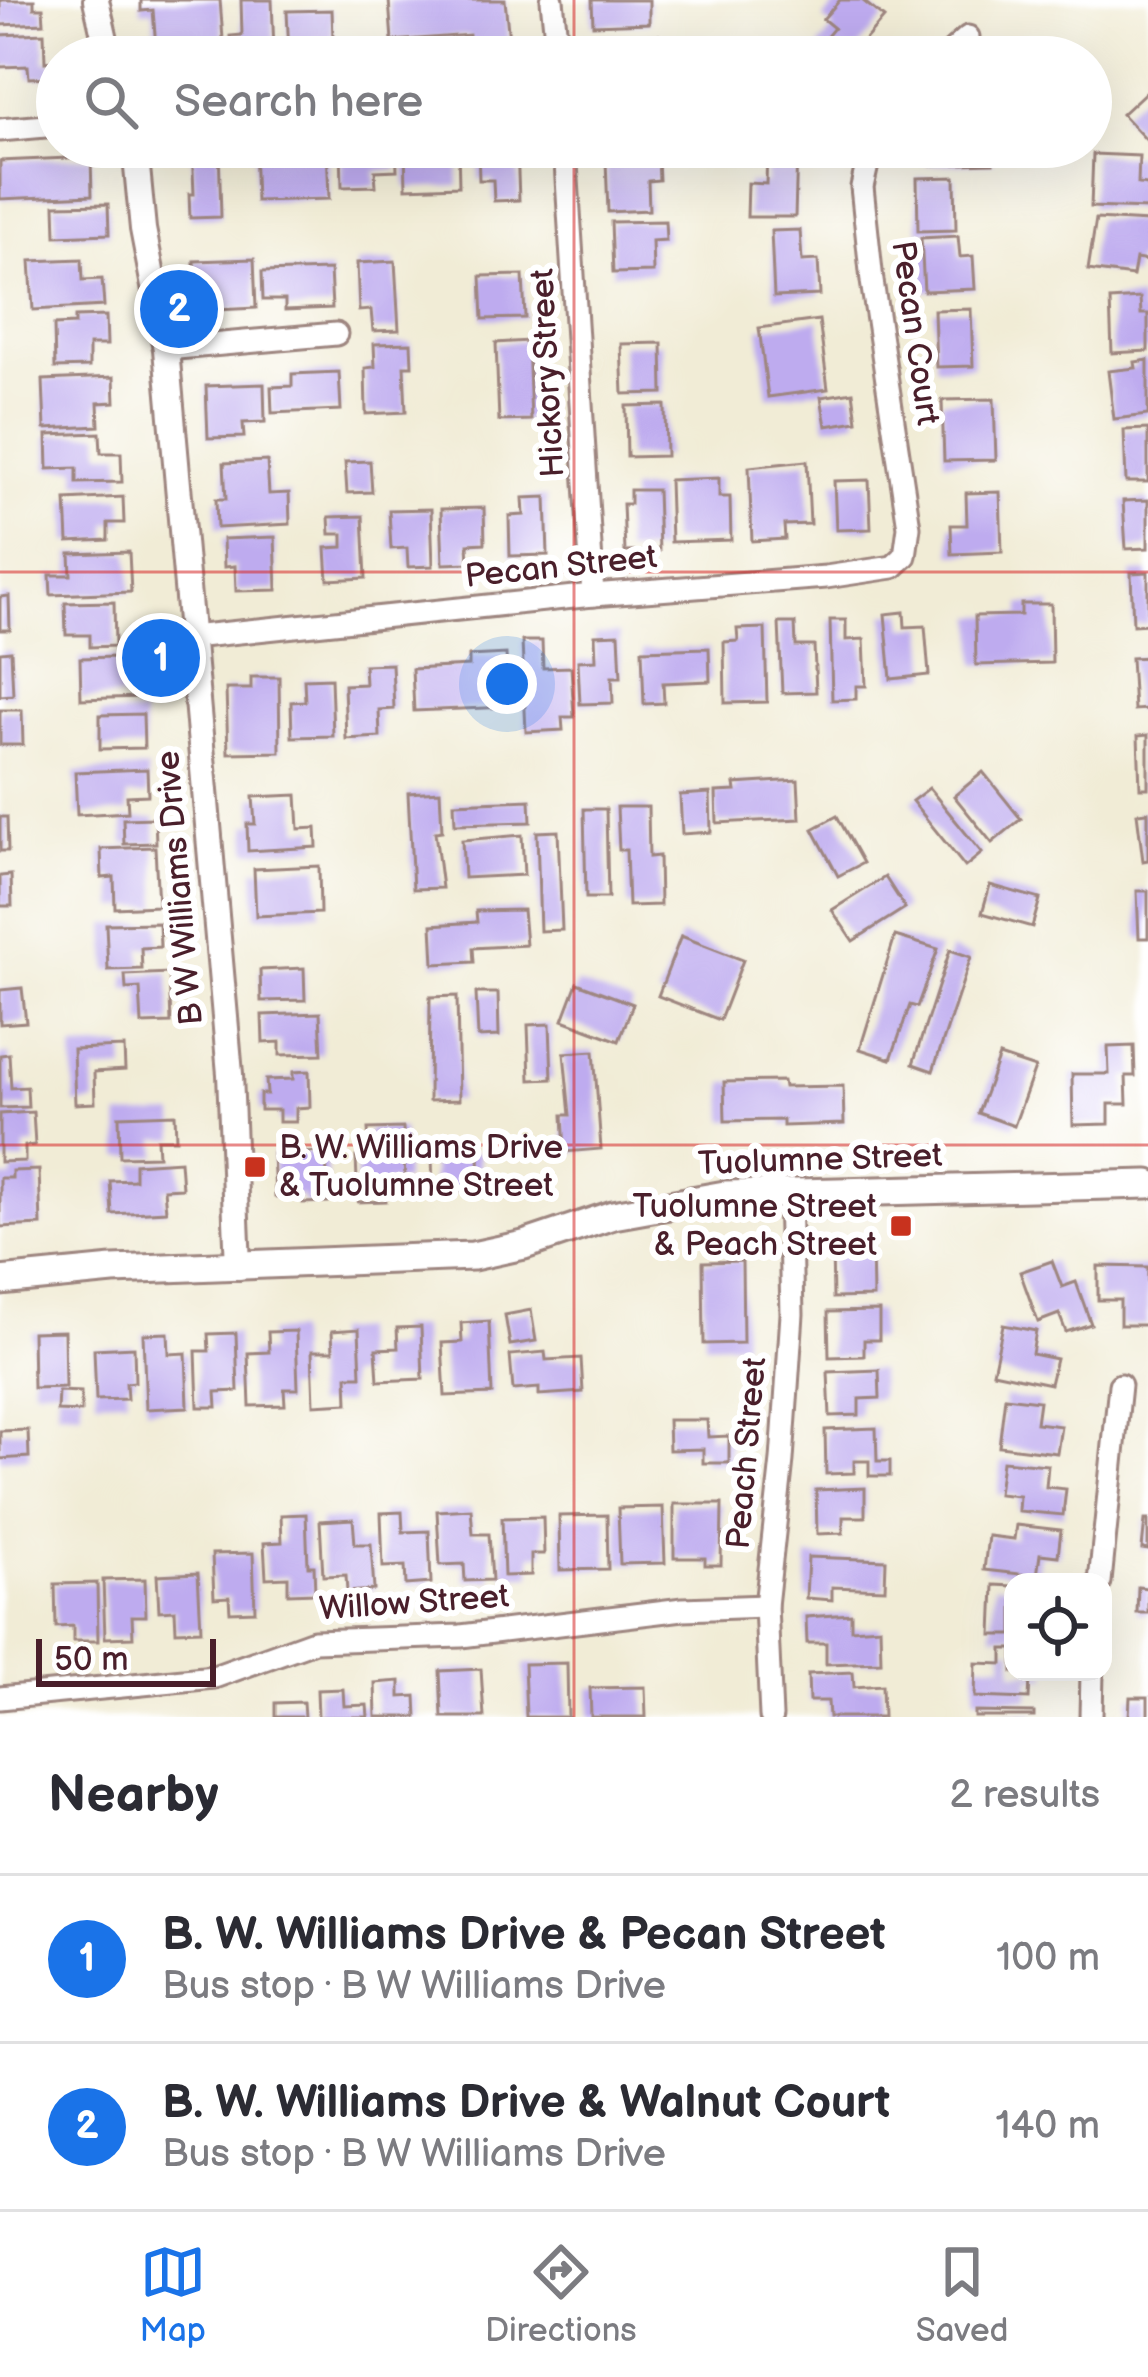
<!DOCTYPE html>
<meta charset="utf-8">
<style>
body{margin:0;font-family:"Balsamiq Sans",sans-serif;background:#f2f2f3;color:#2b2b33}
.controls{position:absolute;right:36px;bottom:36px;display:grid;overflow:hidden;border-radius:24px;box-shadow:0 12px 48px #0002}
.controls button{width:108px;height:108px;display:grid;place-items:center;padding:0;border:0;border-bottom:3px solid #e1e1e2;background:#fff;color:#2b2b33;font:60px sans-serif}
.scale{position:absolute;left:36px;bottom:30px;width:180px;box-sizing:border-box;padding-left:12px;border:6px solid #4a1f2b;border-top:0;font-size:33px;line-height:42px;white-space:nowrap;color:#4a1f2b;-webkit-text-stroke:9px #fff;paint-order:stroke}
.you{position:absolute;left:507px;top:684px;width:42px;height:42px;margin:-30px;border:9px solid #fff;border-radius:50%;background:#1a73e8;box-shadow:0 0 0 18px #1a73e833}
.badge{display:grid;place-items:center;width:78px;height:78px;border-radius:50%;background:#1a73e8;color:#fff;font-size:39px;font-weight:700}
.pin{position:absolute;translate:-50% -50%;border:6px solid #fff;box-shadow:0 3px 12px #0006}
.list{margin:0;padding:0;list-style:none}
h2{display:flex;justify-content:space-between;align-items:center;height:156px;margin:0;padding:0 48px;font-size:51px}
h2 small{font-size:39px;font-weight:400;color:#7c7c81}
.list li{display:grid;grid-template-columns:78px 1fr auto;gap:36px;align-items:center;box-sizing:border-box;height:168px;padding:0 48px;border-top:3px solid #e1e1e2}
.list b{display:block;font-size:45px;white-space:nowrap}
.list p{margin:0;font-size:39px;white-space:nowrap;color:#7c7c81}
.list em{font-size:39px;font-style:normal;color:#7c7c81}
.icon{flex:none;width:66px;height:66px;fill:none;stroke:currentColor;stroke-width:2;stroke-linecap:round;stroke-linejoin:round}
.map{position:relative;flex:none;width:1148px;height:1717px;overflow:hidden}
.search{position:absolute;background:#fff;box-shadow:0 12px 48px #0002;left:36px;right:36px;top:36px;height:132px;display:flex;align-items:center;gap:30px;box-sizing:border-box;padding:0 42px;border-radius:66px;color:#7c7c81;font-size:45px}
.sheet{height:492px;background:#fff}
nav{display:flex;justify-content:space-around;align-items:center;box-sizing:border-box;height:168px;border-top:3px solid #e1e1e2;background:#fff;font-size:33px;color:#7c7c81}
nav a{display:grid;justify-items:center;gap:6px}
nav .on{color:#1a73e8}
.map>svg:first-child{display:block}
</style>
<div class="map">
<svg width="1148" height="1717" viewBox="0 0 1148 1717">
<rect width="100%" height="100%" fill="#fff"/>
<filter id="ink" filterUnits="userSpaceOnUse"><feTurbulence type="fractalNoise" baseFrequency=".00833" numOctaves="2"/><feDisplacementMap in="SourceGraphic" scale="24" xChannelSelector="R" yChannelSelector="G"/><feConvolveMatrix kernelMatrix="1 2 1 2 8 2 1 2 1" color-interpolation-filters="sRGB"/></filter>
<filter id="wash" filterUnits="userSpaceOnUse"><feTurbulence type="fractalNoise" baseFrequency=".004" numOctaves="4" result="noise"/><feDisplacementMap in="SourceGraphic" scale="48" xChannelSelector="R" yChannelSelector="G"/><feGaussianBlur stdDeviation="2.7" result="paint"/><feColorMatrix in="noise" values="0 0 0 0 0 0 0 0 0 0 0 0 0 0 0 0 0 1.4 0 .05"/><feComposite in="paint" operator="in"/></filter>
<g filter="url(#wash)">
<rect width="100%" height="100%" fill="#f1ecd6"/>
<g id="blocks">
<g fill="#beabef">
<polygon points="0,0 34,0 34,8 43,8 44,23 0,25"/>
<polygon points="141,0 220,0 224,52 182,55 181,45 156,47 153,10 141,11"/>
<polygon points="241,0 272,0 274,51 231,57 230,36 242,35"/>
<polygon points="389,0 505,0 509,41 470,44 469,35 392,41"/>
<polygon points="592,0 649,0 649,23 593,25"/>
<polygon points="840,0 862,0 884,18 850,57 830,57 818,47 834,28 823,19"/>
<polygon points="332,10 333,39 313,39 313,53 289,54 287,11"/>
<polygon points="44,33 45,62 53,61 54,77 29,78 28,66 0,67 0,35"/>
<polygon points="658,35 658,57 597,57 597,37"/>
<polygon points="1148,90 1148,142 1122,114"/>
<polygon points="192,147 219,147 221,217 190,218 189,194 194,194"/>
<polygon points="254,147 327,147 329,199 256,201"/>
<polygon points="341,147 374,147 374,155 382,155 381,147 396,147 397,170 375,171 376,186 342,187"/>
<polygon points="405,147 458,147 459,186 406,188"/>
<polygon points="478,147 517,147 519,200 494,201 493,180 479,180"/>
<polygon points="925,147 993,147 993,163 926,165"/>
<polygon points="767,151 797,151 795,217 747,217 748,183 766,184"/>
<polygon points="1093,154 1139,156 1138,184 1148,185 1148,209 1091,207"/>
<polygon points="91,157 92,195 0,199 0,161"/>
<polygon points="658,159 659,180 648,181 649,210 608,212 606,161"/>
<polygon points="955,177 956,230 918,231 917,178"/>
<polygon points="108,204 109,234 56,236 55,205"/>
<polygon points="1096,219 1148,222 1148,261 1136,259 1133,276 1088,270"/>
<polygon points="665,221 666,240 652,241 653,272 613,273 611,222"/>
<polygon points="800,230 802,261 818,260 820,295 774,297 771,231"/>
<polygon points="958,236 960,257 973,256 975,289 924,291 921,238"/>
<polygon points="82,259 83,280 102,279 104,306 33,310 30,261"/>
<polygon points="254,259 256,308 196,311 194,261"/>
<polygon points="395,261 399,330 373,331 371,310 359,311 357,263"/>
<polygon points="330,270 332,308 285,310 285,300 263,300 262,272"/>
<polygon points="523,275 525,318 483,319 481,276"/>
<polygon points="1140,298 1141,314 1148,314 1148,351 1112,353 1110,300"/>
<polygon points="971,309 973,366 936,367 934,310"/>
<polygon points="106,316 107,345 89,345 89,367 55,368 54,325 75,324 75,317"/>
<polygon points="819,320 828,389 768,397 759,328"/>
<polygon points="528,341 531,420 499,421 496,343"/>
<polygon points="411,343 412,366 404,366 406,412 366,414 365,368 375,367 374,344"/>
<polygon points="662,343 663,393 623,394 621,344"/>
<polygon points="1148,360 1148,415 1114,419 1108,371 1136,368 1135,362"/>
<polygon points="339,372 341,410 272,413 271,387 292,386 292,374"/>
<polygon points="114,377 115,402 98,403 99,426 45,429 43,380"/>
<polygon points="264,384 265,422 243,423 244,437 208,438 206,386"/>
<polygon points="853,392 857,421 826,426 821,397"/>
<polygon points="994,399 996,460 944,461 942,400"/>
<polygon points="665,405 666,456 627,457 626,406"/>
<polygon points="1148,429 1148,482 1126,482 1124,430"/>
<polygon points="100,433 101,453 121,453 122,482 77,483 77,468 48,469 47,435"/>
<polygon points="267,461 269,494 289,493 290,524 217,528 216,499 226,499 224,463"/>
<polygon points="370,461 372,492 347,493 345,462"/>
<polygon points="807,461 810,524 784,525 785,539 752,541 749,467"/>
<polygon points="719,478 719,497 730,497 731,540 671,542 669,480"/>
<polygon points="869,480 871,529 836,530 834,481"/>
<polygon points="630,490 657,490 659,551 625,552 623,504 630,504"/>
<polygon points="1000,492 1002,552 952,554 951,525 967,525 966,493"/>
<polygon points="123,497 124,523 108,523 108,540 68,542 66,500"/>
<polygon points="546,497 548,555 510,556 509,516 524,515 523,498"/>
<polygon points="1148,500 1148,548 1126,549 1123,501"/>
<polygon points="484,508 485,543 468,544 469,563 443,564 441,509"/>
<polygon points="431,509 433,566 408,567 407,548 391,549 389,510"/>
<polygon points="363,516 366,578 328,580 326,548 343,547 343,534 330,534 329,517"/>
<polygon points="275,537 277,590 236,591 235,566 224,567 223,539"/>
<polygon points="129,552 131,592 51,595 50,575 71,575 70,554"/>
<polygon points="1148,572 1148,624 1133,625 1131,573"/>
<polygon points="9,596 10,630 0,630 0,597"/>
<polygon points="114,602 115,646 90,647 90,635 66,635 65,603"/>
<polygon points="1021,604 1051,604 1052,663 976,665 975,616 1021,615"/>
<polygon points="904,612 905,627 925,626 929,675 891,679 885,614"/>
<polygon points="830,620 846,620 846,640 864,639 866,686 856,686 856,699 832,700"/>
<polygon points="779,623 795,623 796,646 814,646 816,692 782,693"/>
<polygon points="765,628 767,702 725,703 724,642 738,641 737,629"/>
<polygon points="619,634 621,677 612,677 613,703 580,704 578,661 596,660 595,635"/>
<polygon points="522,641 542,641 543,668 571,667 574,717 562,717 563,730 526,732"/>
<polygon points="709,648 710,681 663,683 664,703 644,704 642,650"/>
<polygon points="11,651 13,695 0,696 0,652"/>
<polygon points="506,654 509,707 414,711 412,669 469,666 469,656"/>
<polygon points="116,657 116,670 139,670 140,697 81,699 80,658"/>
<polygon points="1148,657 1148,709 1134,710 1131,658"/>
<polygon points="392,664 394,709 379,710 380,737 346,739 344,685 365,684 364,665"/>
<polygon points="251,677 279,677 280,752 228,753 226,689 251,689"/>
<polygon points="331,678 333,736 292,737 291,702 305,701 304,679"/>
<polygon points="0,710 22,710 23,745 0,745"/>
<polygon points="143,714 144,748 100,749 100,715"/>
<polygon points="1148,735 1148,788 1140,788 1138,736"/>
<polygon points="147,769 148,795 127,796 128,812 77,815 75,772"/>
<polygon points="983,772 1021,819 992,843 954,796"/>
<polygon points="798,780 800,819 717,823 716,792 736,791 735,784"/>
<polygon points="929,788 982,853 965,867 912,801"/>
<polygon points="440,791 442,831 435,832 442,888 413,889 408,793"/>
<polygon points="710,793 711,832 682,834 680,795"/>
<polygon points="297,795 299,829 316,828 317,847 248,851 247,824 255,824 253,797"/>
<polygon points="530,800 531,822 455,824 454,803"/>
<polygon points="617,807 648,807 649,857 659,856 660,905 628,906 626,850 619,850"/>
<polygon points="584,809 606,809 608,898 586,898"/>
<polygon points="1148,812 1148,860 1143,861 1137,813"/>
<polygon points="837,816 863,863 838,876 813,829"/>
<polygon points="0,817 7,817 8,851 0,851"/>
<polygon points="155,818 156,843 124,844 123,819"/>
<polygon points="558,831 562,930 540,931 537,832"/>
<polygon points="522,835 524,875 464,878 462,840"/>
<polygon points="155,847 158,906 115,908 114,877 102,878 101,849"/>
<polygon points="319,866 320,913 256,916 254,869"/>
<polygon points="11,875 12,906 0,906 0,876"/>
<polygon points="885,877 905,908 853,941 832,910"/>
<polygon points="990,885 1040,899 1032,927 982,913"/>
<polygon points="1137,891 1148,891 1148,938 1139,938"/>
<polygon points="523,910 526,945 473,948 474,962 434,964 432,925 477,922 476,911"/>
<polygon points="159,923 160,947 141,948 142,969 108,970 106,924"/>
<polygon points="681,936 743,960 720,1020 658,996"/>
<polygon points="895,936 938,949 917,1007 910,1005 891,1059 860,1049"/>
<polygon points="950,950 971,957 933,1071 913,1064"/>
<polygon points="304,968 305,1000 261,1001 260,970"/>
<polygon points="169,973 171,1023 142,1024 140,988 126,989 125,975"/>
<polygon points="577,983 633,1004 619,1041 563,1020"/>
<polygon points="22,988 26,1022 0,1024 0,990"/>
<polygon points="476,993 498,993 499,1036 478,1037"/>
<polygon points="457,996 459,1100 429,1101 430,997"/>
<polygon points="320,1013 322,1054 280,1055 280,1042 263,1043 262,1015"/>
<polygon points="550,1024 552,1079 530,1080 528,1025"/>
<polygon points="1134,1046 1135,1076 1126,1076 1127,1104 1109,1104 1109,1124 1073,1125 1072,1074 1109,1074 1108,1047"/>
<polygon points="124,1047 125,1070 94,1072 95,1103 75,1104 73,1049"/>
<polygon points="594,1051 601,1149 565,1152 563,1115 570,1115 564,1053"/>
<polygon points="9,1054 11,1088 27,1087 28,1107 0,1108 0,1055"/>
<polygon points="999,1056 1035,1068 1014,1126 978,1113"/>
<polygon points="309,1071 310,1107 296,1108 296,1122 279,1122 279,1110 260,1110 260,1094 267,1094 266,1080 293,1079 293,1072"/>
<polygon points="783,1081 784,1087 843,1086 844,1124 783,1126 783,1120 725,1121 724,1082"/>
<polygon points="33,1112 35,1145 25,1146 25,1161 0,1162 0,1114"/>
<polygon points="175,1114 176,1139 157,1139 158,1156 120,1157 119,1116"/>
<polygon points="403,1128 405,1181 385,1182 386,1201 358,1202 356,1157 370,1157 368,1129"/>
<polygon points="326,1152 328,1202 303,1203 303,1196 275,1197 273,1154"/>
<polygon points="479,1152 480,1190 433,1192 432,1154"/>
<polygon points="180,1161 182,1188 164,1189 166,1211 112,1214 110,1181 135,1180 135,1164"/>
<polygon points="39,1170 41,1225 0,1227 0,1178 12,1178 12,1171"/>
<polygon points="872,1246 873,1297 833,1298 832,1247"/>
<polygon points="742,1261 743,1343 704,1344 703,1262"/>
<polygon points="1052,1261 1062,1287 1076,1282 1091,1324 1066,1332 1059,1314 1038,1322 1020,1272"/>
<polygon points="1098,1266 1148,1267 1147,1325 1120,1325 1120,1300 1098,1300"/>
<polygon points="531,1310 536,1341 510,1345 505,1315"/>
<polygon points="879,1311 879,1340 864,1340 864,1356 829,1357 828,1312"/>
<polygon points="489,1321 492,1394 445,1396 442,1343 462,1342 461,1323"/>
<polygon points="1003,1325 1036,1331 1032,1354 1056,1359 1050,1384 993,1372"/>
<polygon points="421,1327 423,1379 378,1381 376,1349 398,1348 397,1328"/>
<polygon points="359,1329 361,1376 347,1376 348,1403 314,1405 312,1351 333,1351 332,1331"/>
<polygon points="64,1331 65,1387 33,1388 32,1332"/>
<polygon points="296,1331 298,1389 284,1389 285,1405 250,1406 248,1353 269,1352 268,1332"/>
<polygon points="168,1333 169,1354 186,1353 188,1407 146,1409 143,1334"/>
<polygon points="236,1333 238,1391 216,1392 217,1407 198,1407 196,1351 209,1351 208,1334"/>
<polygon points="134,1347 135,1382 126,1383 127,1399 96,1400 94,1349"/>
<polygon points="545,1352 546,1360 581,1358 583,1392 539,1395 539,1388 513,1390 510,1355"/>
<polygon points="879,1370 880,1398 859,1399 859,1415 830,1416 828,1372"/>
<polygon points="58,1391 81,1392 81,1412 57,1411"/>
<polygon points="1005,1397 1039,1401 1036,1423 1061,1426 1057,1453 999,1446"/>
<polygon points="668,1420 707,1420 708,1437 729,1436 729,1463 703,1463 703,1449 669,1450"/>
<polygon points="876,1428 877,1461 890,1461 890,1476 869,1476 869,1461 854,1461 854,1473 826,1474 825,1430"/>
<polygon points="28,1430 29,1457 0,1459 0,1431"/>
<polygon points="1002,1461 1048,1465 1046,1487 1066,1489 1063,1515 1018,1511 1019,1496 998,1494"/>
<polygon points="865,1488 865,1517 843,1517 843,1533 817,1534 816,1490"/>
<polygon points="674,1504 722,1504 721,1565 705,1565 705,1558 674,1558"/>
<polygon points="663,1507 665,1563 620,1564 618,1508"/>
<polygon points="471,1509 473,1534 489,1534 492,1580 465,1581 464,1564 440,1565 437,1511"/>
<polygon points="402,1512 403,1532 429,1531 431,1583 406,1585 405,1566 383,1567 381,1513"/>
<polygon points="306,1514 308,1566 314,1566 315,1593 288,1594 288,1577 266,1578 264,1543 282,1542 281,1515"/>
<polygon points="607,1515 608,1569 560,1570 559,1516"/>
<polygon points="543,1517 544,1554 531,1554 531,1575 504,1576 502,1518"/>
<polygon points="353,1519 355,1544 371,1544 374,1590 347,1592 346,1575 323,1576 320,1521"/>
<polygon points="1145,1520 1148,1520 1148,1550 1142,1549"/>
<polygon points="1016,1525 1061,1530 1058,1556 1040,1554 1037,1576 984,1570 988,1536 1014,1539"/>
<polygon points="253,1553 255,1611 230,1612 229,1597 214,1598 212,1554"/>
<polygon points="808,1557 886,1560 885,1589 832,1587 832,1600 806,1598"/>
<polygon points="198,1573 201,1630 176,1631 175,1610 159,1611 157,1575"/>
<polygon points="145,1579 146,1616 132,1616 133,1637 105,1638 103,1580"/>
<polygon points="97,1583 98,1641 73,1641 73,1626 56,1627 55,1584"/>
<polygon points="994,1585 1013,1586 1013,1635 992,1635"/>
<polygon points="1138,1587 1148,1588 1148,1613 1137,1613"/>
<polygon points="851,1614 851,1629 880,1627 881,1662 826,1664 826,1643 807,1643 806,1617"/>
<polygon points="1003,1649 1013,1649 1013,1672 1048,1672 1048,1678 1030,1677 1029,1699 975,1697 976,1663 1003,1664"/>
<polygon points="567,1663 568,1717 526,1717 524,1664"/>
<polygon points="481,1669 484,1717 442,1717 440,1671"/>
<polygon points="853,1672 854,1687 882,1685 883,1717 829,1717 828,1701 809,1701 808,1674"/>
<polygon points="400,1681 400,1697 416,1696 417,1717 376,1717 375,1683"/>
<polygon points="645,1687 646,1717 591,1717 590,1688"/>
<polygon points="343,1689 344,1706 367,1705 368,1717 318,1717 317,1690"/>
<polygon points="1130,1697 1148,1697 1148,1717 1129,1717"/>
<polygon points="303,1702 304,1717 275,1717 275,1703"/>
<polygon points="975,1712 1034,1713 1034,1717 975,1717"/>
</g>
</g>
</g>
<g filter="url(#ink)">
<use href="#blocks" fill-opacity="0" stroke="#9e8680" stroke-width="3"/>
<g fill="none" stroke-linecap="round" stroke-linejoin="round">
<defs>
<g id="minor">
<polyline points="552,0 558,57"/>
<polyline points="946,57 968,37"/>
<polyline points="0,130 57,125"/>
<polyline points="565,147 593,595"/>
<polyline points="166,349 336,334"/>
<polyline points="191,637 593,595 826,577 893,567 905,556 909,527 872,281 862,187 871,147"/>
<polyline points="1100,1582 1120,1385"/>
<polyline points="0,1698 214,1677 314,1641 461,1636 683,1609 766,1606"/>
<polyline points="771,1717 766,1606 782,1460 792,1314 789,1194"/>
<polyline points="1091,1717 1092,1672"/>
</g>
<g id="tertiary">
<polyline points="96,0 109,57"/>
<polyline points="135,147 143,229 166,349 230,1074 238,1267"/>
</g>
<polyline id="secondary" points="0,1281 113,1270 473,1256 524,1245 613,1215 725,1195 1148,1184"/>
</defs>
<use href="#minor" stroke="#9e8680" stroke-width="27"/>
<use href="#tertiary" stroke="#9e8680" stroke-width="30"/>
<use href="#secondary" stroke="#9e8680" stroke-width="33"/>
<use href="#minor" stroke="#fff" stroke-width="21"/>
<use href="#tertiary" stroke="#fff" stroke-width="24"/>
<use href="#secondary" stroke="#fff" stroke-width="27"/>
</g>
</g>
<path fill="none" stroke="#d62828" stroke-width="3" stroke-opacity="0.55" d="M 574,0 L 574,57M 574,147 L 574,1717M 0,572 L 1148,572M 0,1145 L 1148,1145"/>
<g fill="#c8321e" stroke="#fff" stroke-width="4.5">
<rect x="243" y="1155" width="24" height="24" rx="6"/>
<rect x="889" y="1214" width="24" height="24" rx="6"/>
</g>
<g text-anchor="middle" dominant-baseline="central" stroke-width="12" stroke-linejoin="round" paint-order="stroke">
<g font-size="33" fill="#4a1f2b" stroke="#fff">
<text transform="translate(915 333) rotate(82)">Pecan Court</text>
<text transform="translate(548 373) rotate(-93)">Hickory Street</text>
<text transform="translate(561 567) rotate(-6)">Pecan Street</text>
<text transform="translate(180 888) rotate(-95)">B W Williams Drive</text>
<text transform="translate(820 1160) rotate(-2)">Tuolumne Street</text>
<text transform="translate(747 1453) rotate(-85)">Peach Street</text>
<text transform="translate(414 1603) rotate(-4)">Willow Street</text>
</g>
<g font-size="33" fill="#4a1f2b" stroke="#fff" text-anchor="start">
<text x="279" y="1148">B. W. Williams Drive<tspan x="279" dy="38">&amp; Tuolumne Street</tspan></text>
<text x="877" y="1207" text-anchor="end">Tuolumne Street<tspan x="877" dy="38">&amp; Peach Street</tspan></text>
</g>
</g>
</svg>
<div class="controls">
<button><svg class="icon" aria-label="locate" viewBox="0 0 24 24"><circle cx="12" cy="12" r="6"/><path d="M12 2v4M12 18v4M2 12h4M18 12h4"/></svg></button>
</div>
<div class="scale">50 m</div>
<div class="you"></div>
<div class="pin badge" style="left:161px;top:658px">1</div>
<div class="pin badge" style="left:179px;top:309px">2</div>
<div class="search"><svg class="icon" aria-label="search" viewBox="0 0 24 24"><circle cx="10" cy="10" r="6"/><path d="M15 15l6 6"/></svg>Search here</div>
</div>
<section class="sheet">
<h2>Nearby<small>2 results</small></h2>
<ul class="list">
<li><span class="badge">1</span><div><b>B. W. Williams Drive &amp; Pecan Street</b><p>Bus stop · B W Williams Drive</p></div><em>100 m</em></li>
<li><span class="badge">2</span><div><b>B. W. Williams Drive &amp; Walnut Court</b><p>Bus stop · B W Williams Drive</p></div><em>140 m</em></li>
</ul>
</section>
<nav>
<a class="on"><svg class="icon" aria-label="map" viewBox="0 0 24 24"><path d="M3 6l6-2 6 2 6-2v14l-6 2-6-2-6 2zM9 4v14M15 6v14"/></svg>Map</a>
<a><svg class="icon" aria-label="directions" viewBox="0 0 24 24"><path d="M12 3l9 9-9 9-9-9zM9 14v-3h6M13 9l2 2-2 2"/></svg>Directions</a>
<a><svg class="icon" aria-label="saved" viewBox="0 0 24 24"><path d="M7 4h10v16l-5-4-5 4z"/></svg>Saved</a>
</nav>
